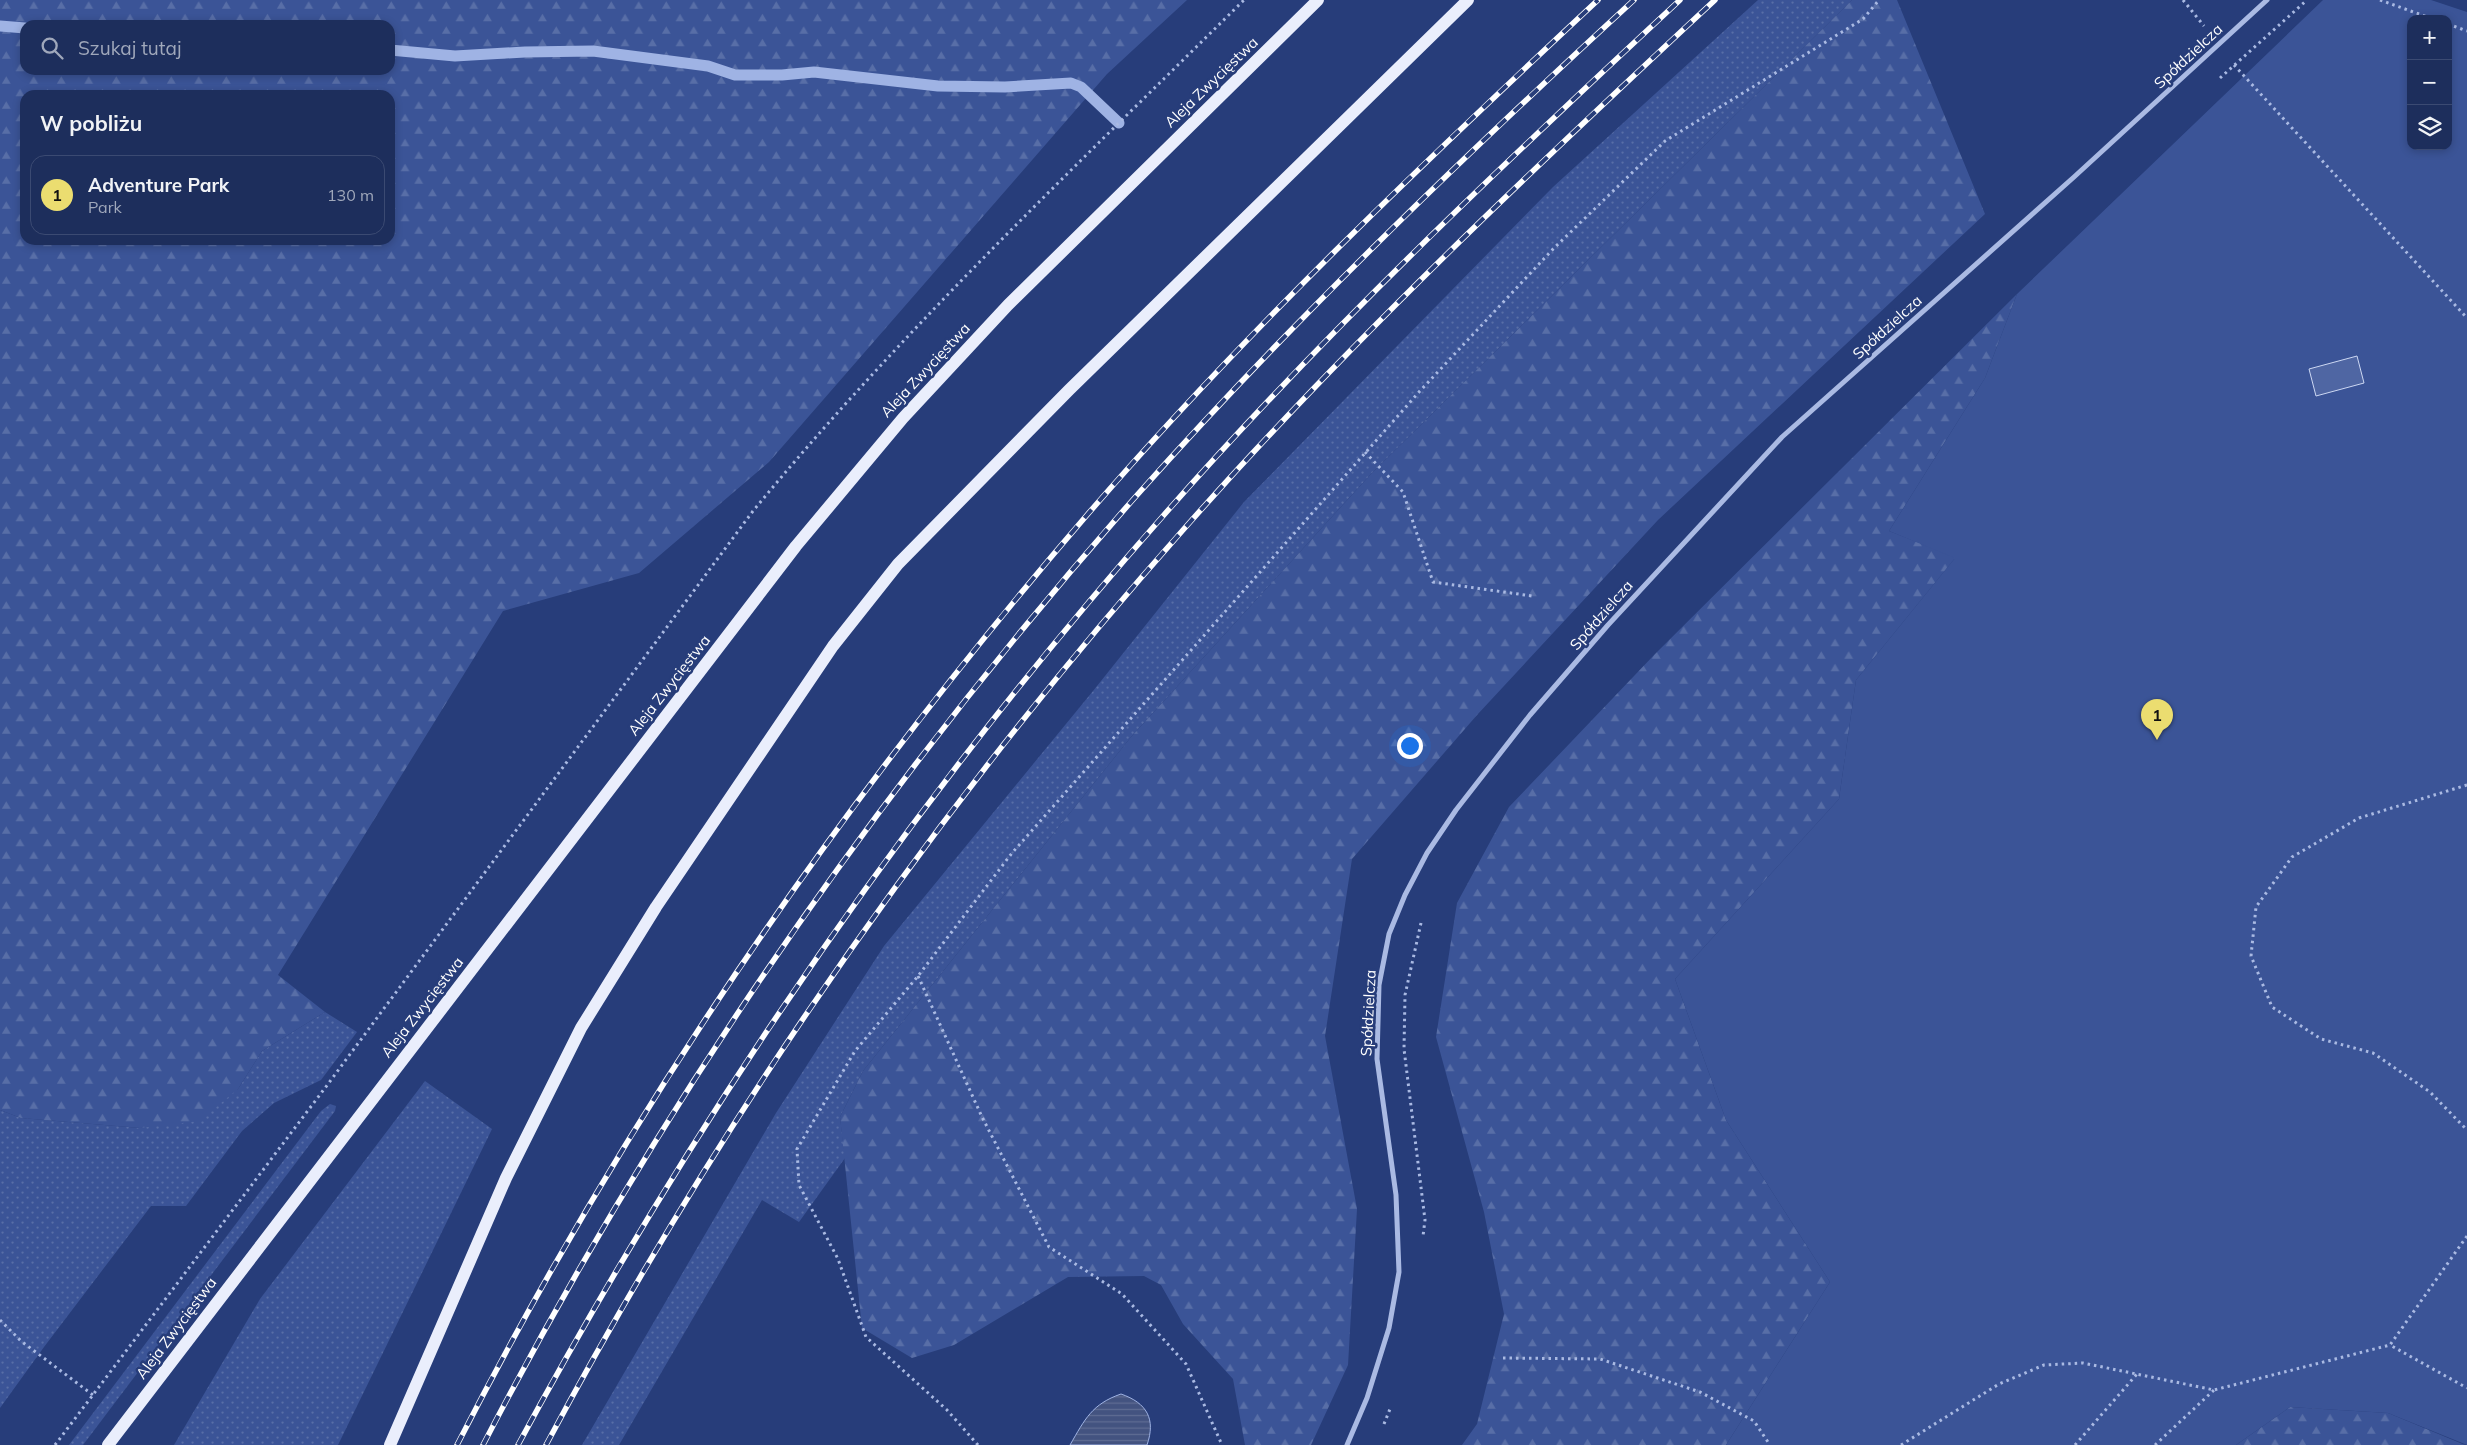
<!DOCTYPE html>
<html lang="pl">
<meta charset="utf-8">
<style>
body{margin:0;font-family:Mulish,sans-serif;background:#2a3a65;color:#f1f3f6}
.controls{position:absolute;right:15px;top:15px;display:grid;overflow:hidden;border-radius:10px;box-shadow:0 2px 8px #0003}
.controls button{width:45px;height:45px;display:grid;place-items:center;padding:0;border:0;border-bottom:1px solid #3b4a72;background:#1d2e5c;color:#f1f3f6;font:25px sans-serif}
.you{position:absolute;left:1409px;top:745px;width:18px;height:18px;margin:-12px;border:4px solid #fff;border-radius:50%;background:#1a73e8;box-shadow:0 0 0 8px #1a73e833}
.badge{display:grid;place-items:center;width:32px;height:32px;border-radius:50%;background:#ebdd70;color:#111;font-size:16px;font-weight:700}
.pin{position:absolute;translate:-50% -41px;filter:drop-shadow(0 1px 2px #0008)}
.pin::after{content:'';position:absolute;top:26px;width:18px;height:15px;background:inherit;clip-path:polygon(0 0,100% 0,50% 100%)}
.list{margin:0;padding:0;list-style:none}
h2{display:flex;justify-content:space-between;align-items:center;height:65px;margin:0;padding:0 20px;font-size:21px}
h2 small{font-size:16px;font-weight:400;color:#a0a8bb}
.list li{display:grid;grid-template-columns:32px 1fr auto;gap:15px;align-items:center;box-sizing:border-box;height:80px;margin:0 10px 10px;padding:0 10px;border:1px solid #3b4a72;border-radius:15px}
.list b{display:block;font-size:19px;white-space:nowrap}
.list p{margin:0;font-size:16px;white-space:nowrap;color:#a0a8bb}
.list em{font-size:16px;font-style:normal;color:#a0a8bb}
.icon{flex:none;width:28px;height:28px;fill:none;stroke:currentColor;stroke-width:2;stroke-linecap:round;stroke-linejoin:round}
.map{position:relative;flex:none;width:2467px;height:1445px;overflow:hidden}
.search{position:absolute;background:#1d2e5c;box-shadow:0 2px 8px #0003;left:20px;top:20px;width:375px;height:55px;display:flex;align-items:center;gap:12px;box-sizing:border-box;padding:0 18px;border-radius:15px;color:#a0a8bb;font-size:19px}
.panel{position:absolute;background:#1d2e5c;box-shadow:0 2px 8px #0003;left:20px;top:90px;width:375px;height:155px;border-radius:15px}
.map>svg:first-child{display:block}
</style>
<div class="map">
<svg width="2467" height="1445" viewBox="0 0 2467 1445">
<defs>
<pattern id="grass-dots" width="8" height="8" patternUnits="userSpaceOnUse" patternTransform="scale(1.25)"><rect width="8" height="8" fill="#3b5497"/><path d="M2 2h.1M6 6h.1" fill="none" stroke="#586ea7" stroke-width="1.8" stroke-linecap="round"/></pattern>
<pattern id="forest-firs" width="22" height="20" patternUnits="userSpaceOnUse" patternTransform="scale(1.25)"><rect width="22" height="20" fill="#3b5497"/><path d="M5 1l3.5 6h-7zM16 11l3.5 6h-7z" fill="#586ea7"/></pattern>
<pattern id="water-rules" width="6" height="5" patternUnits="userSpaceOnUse" patternTransform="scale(1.25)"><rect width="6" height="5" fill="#435380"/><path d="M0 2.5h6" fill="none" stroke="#5f6d93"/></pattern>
</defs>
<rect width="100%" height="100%" fill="#273d7a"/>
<g fill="url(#grass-dots)">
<polygon points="1758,0 1852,0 1371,474 1131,737 863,1071 840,1117 845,1158 799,1222 762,1200 619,1445 582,1445 776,1113 884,946 1093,691 1244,502 1553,187"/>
<polygon points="325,1012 357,1032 321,1080 274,1103 242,1131 186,1206 151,1206 44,1347 0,1408 0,1110 21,1118 140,1128 238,1089 262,1051"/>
<polygon points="425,1081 492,1129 338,1445 174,1445 260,1299"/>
<polygon points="330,1104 336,1106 335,1111 83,1445 69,1445 321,1111"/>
</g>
<g fill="url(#forest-firs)" fill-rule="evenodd">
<path d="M 0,0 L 1187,0 L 1107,74 L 769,462 L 639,573 L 503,611 L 278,975 L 325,1012 L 262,1051 L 238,1089 L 199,1121 L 140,1128 L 21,1118 L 0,1110 ZM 25,25 L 390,25 L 390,70 L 25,70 ZM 25,95 L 390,95 L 390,240 L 25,240 Z"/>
<polygon points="1852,0 1897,0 1985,214 1658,520 1477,715 1352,859 1325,1036 1357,1209 1348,1365 1311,1445 1245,1445 1233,1379 1183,1324 1161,1285 1144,1276 1068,1277 954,1345 912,1358 862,1328 840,1117 863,1071 1131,737 1371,474"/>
<polygon points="2017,294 1985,378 1889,531 1956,557 1856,680 1839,799 1675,979 1726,1120 1830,1282 1726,1445 1462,1445 1477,1424 1504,1314 1484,1212 1436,1037 1457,903 1509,807 1655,654"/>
<polygon points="2290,1407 2388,1413 2465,1445 2236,1445"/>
</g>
<path fill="#3b5497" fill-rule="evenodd" d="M 2323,0 L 2431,0 L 2467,12 L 2467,1445 L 2388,1413 L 2290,1407 L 2236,1445 L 1726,1445 L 1830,1282 L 1726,1120 L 1675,979 L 1839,799 L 1856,680 L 1955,558 L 1889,531 L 1985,378 L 2017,294 ZM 2411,19 L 2448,19 L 2448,146 L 2411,146 Z"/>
<path fill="url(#water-rules)" stroke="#9fb3e4" d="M 1121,1394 C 1147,1403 1156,1419 1147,1445 L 1070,1445 C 1085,1419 1092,1404 1121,1394 Z"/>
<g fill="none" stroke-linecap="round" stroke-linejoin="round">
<g stroke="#9fb3e4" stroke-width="11">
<polyline points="0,26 25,28"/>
<polyline points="390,50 455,56 525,52 593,51 708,66 735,75 782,75 814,72 938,86 1005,87 1071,83 1081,87 1119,123"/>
</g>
</g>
<polygon fill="#4f66a3" stroke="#cdd8f3" points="2357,356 2364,383 2316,396 2309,369"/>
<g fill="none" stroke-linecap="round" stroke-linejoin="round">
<g stroke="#aabae3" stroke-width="3" stroke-dasharray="2.5 4" stroke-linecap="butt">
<polyline points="2183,0 2204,26"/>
<polyline points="2380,0 2433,19"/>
<polyline points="2448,24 2467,31"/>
<polyline points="2234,65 2467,318"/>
<polyline points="2220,78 2307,0"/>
<polyline points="1365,452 1403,492 1433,582 1532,596"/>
<polyline points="2467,785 2359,818 2292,857 2256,907 2251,956 2272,1007 2321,1039 2373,1053 2430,1092 2467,1130"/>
<polyline points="1421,923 1405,995 1404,1049 1425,1220 1423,1236"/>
<polyline points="918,976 982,1117 1049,1247 1122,1294 1186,1364 1222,1445"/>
<polyline points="2467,1236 2390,1345 2467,1388"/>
<polyline points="0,1320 21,1341 93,1395"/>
<polyline points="1503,1358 1600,1359 1700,1392 1754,1421 1770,1445"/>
<polyline points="1384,1424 1390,1409"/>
<path d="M 55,1445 L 325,1088 L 753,511 C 903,329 1076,166 1244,0"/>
<polyline points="978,1445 947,1410 866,1337 838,1259 799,1185 797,1149 855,1051 918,976 1012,853 1419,392 1554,248 1665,141 1863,19 1879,0"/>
<polyline points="1901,1445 1999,1384 2044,1365 2083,1363 2214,1390 2390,1345"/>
<polyline points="2075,1445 2137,1374"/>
<polyline points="2155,1445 2214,1390"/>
</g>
<polyline stroke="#aabae3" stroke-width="5" points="1347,1445 1367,1398 1389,1328 1399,1272 1396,1195 1377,1059 1379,985 1389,934 1405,895 1427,853 1456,810 1530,715 1608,625 1782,437 2074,177 2267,0"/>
<g stroke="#eaeefc" stroke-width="12">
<polyline points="108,1445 796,546 903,418 1008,305 1318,0"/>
<polyline points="390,1445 506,1178 581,1028 656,907 833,646 898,564 1069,390 1468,0"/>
</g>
<defs>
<g id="rail">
<path d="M 457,1445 C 628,1111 842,799 1087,515 C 1245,332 1421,165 1598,0"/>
<path d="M 483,1445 C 661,1102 882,783 1138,494 C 1293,320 1462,158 1634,0"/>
<path d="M 518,1445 C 698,1112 912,800 1163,516 C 1324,333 1501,166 1680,0"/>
<path d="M 546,1445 C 722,1116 935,809 1183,530 C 1349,342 1532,170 1715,0"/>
</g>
</defs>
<use href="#rail" stroke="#fff" stroke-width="5.5"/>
<use href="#rail" stroke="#273d7a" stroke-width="4" stroke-dasharray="11" stroke-linecap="butt"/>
</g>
<g text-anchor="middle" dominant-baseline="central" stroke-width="5" stroke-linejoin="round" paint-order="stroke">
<g font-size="15" fill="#fff" stroke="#273d7a">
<text transform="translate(2188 56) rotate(-43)">Spółdzielcza</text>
<text transform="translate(1211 82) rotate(-44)">Aleja Zwycięstwa</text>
<text transform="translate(1887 327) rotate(-42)">Spółdzielcza</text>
<text transform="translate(925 370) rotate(-47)">Aleja Zwycięstwa</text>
<text transform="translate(1601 615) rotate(-49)">Spółdzielcza</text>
<text transform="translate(669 685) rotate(-52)">Aleja Zwycięstwa</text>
<text transform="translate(422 1007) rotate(-52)">Aleja Zwycięstwa</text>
<text transform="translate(1368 1013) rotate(-87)">Spółdzielcza</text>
<text transform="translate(176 1328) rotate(-53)">Aleja Zwycięstwa</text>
</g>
</g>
</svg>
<div class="controls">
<button>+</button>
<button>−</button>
<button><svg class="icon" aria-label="layers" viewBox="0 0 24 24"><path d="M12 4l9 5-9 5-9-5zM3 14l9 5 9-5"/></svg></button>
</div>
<div class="you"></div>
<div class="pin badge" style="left:2157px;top:740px">1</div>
<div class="search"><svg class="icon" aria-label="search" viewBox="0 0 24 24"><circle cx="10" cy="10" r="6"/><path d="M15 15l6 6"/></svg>Szukaj tutaj</div>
<section class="panel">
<h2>W pobliżu<small></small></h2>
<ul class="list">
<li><span class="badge">1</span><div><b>Adventure Park</b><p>Park</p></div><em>130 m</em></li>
</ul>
</section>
</div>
